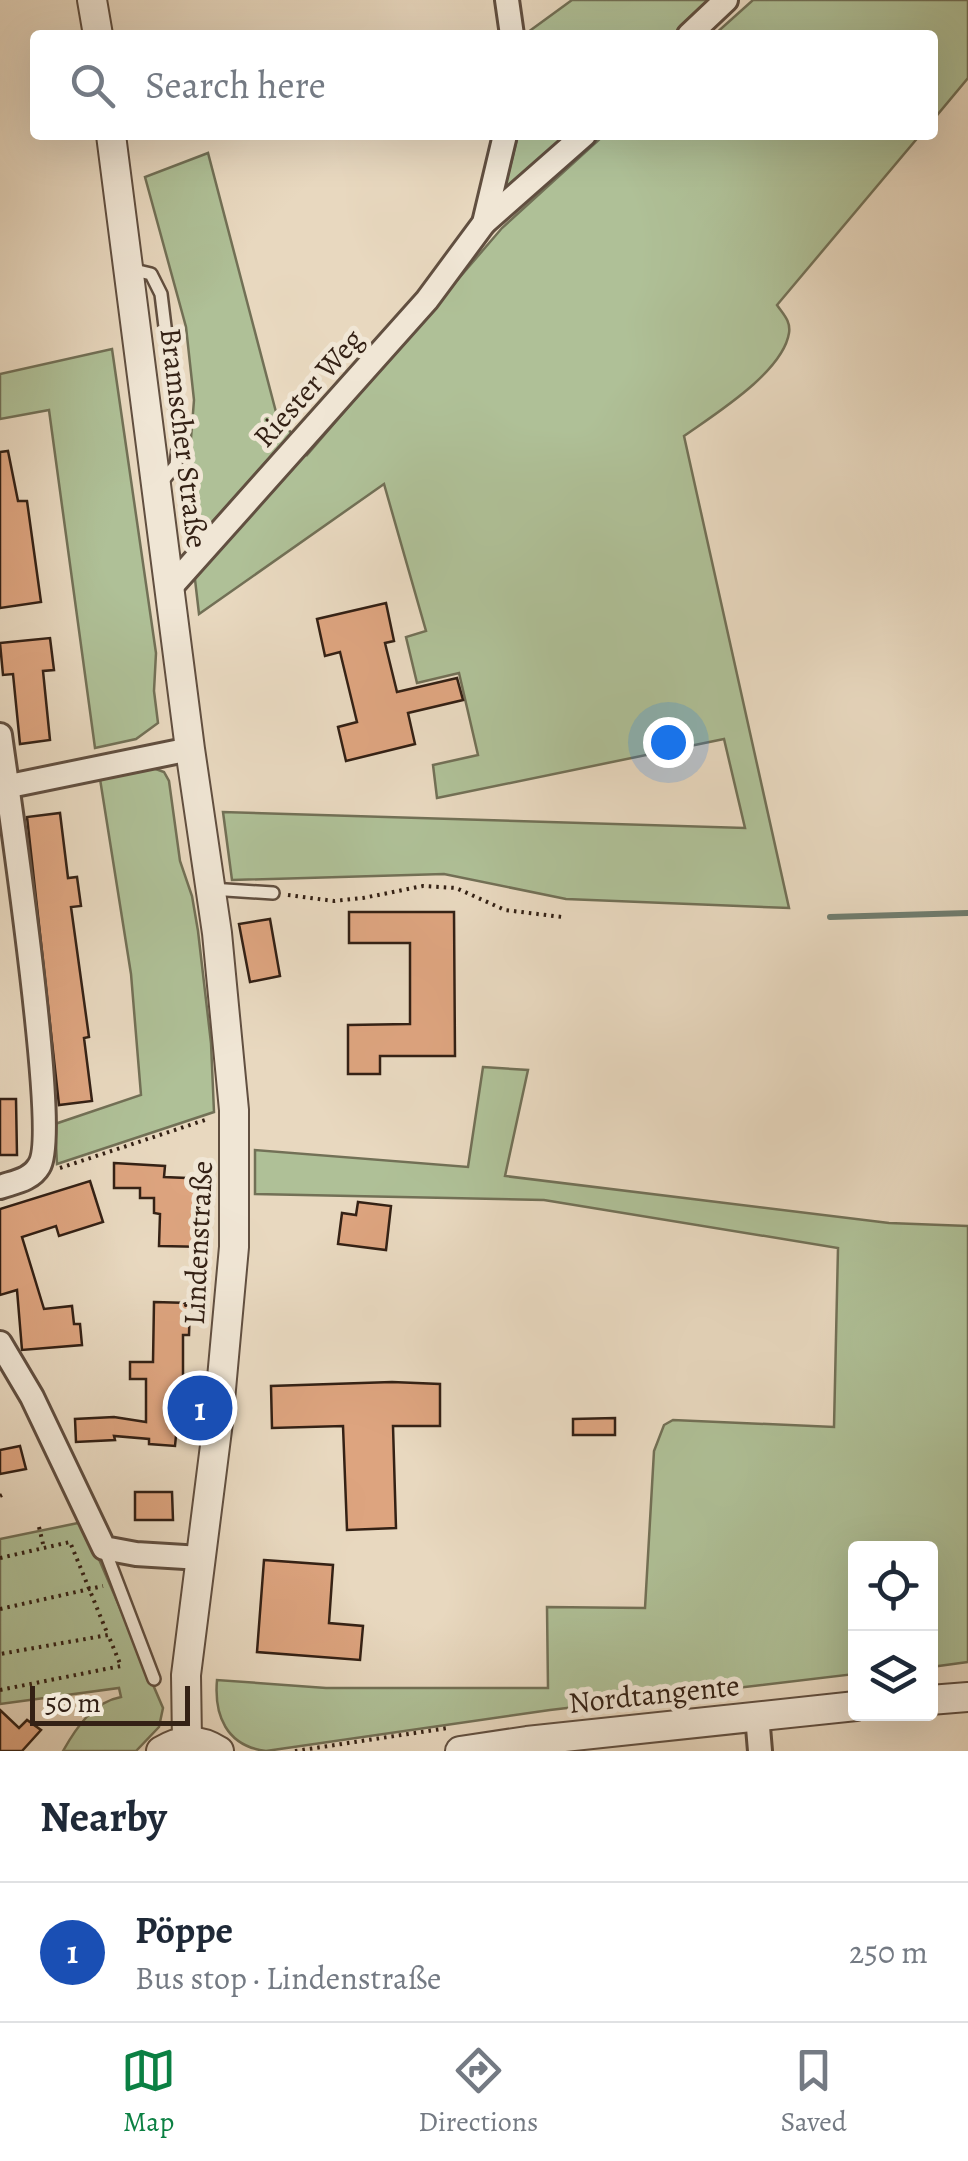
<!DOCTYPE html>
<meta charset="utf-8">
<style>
body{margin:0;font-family:Alegreya,serif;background:#f2f2f3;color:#1f2937}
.controls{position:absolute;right:30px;bottom:30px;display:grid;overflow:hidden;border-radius:10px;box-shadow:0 10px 40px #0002}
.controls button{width:90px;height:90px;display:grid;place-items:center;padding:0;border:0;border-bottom:2px solid #e0e1e3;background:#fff;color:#1f2937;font:50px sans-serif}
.scale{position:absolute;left:30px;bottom:25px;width:160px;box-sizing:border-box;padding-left:10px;border:5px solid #342115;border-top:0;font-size:28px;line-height:35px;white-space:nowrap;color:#342115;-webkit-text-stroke:8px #f0e6d5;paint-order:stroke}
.you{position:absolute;left:668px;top:742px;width:35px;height:35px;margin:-25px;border:8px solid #fff;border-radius:50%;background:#1a73e8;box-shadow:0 0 0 15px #1a73e833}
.badge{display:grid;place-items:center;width:65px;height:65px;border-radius:50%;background:#0b8043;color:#fff;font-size:32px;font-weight:700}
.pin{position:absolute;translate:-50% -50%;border:5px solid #fff;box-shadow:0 2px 10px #0006}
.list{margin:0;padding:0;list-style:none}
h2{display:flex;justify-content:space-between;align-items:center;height:130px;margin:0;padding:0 40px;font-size:42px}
h2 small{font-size:32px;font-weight:400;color:#747a83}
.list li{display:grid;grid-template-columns:65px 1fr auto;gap:30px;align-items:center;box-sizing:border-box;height:140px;padding:0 40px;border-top:2px solid #e0e1e3}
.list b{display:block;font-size:38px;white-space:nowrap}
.list p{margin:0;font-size:32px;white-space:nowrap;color:#747a83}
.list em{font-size:32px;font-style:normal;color:#747a83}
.icon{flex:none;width:55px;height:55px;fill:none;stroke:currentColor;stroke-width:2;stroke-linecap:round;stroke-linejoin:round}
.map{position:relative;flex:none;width:968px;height:1751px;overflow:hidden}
.search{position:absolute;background:#fff;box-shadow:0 10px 40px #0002;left:30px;right:30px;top:30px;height:110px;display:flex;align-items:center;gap:25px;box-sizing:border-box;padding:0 35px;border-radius:10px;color:#747a83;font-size:38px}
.sheet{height:270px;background:#fff}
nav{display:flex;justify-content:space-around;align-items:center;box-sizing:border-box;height:140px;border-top:2px solid #e0e1e3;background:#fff;font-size:28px;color:#747a83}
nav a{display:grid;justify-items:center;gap:5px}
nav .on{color:#0b8043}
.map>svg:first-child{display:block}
</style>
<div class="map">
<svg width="968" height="1751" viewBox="0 0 968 1751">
<rect width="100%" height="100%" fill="#e8d8bf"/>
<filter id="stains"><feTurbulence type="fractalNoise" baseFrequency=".002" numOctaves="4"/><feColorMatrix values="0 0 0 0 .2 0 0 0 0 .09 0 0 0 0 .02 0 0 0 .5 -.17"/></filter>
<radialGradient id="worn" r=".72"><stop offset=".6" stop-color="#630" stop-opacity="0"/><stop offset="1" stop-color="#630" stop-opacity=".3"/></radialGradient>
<g fill="#afc097" stroke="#727056" stroke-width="2.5">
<polygon points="572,0 715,0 677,35 524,35"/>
<polygon points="753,0 968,0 968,78 933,120 933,35 714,35"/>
<polygon points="518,135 572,135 505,190 506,183"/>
<path d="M 604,135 L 920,135 L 777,305 C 783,314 791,321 789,333 C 783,372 715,414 684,436 L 789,908 L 566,899 L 444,874 L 232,880 L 223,812 L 745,828 L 724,739 L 437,798 L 433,765 L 478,755 L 459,673 L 417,683 L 406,637 L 426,631 L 384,484 L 199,614 L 186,502 L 194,400 L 186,327 L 145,177 L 208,153 L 276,412 L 307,455 L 502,228 Z"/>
<polygon points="112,349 156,653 154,691 158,723 136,739 95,748 49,410 0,419 0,374"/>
<polygon points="153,768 164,772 169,781 180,861 192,896 198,931 211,1043 214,1112 57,1164 55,1124 141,1095 131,974 100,779"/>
<path d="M 483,1067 L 528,1070 L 505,1176 L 889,1223 L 968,1226 L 968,1662 L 931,1667 L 930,1548 L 856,1548 L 855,1674 L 550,1710 L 266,1751 C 226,1746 214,1715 217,1680 L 326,1688 L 548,1688 L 547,1607 L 645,1608 L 654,1451 L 664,1425 L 673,1420 L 834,1427 L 838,1248 L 544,1200 L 255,1194 L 255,1150 L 468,1167 Z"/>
<path d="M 83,1522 L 163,1708 L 159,1727 L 136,1751 L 63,1751 C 76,1728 93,1702 121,1697 L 119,1688 L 0,1704 L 0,1539 Z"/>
</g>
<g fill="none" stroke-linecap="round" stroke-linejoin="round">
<polyline stroke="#707d6f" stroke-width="6" points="830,917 968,913"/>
</g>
<g fill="#dda47f" stroke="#342115" stroke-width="2.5">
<polygon points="8,451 18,501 27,501 41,602 0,608 0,452"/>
<polygon points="386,603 394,641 385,643 397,692 457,678 463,700 408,713 415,744 346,761 338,727 357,722 340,652 325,656 317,619"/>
<polygon points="50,638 54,670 43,671 50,740 20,744 13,674 3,675 0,643"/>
<polygon points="60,813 68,878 77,877 81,906 71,907 89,1037 84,1038 92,1101 59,1105 27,817"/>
<polygon points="349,912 454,912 455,1056 380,1056 380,1074 348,1074 348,1025 410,1024 410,943 349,943"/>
<polygon points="270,919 280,976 250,982 239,924"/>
<polygon points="0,1099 16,1099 17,1155 0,1155"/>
<polygon points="114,1163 165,1166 164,1177 211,1179 209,1247 159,1246 160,1214 154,1213 154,1198 140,1198 140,1188 114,1188"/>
<polygon points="90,1181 103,1222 59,1236 56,1226 22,1237 44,1309 72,1306 74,1324 80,1324 82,1345 22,1350 17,1290 0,1295 0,1209"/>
<polygon points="358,1202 391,1206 386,1250 338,1244 342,1213 356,1215"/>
<polygon points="154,1302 190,1303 189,1335 183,1335 183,1395 180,1395 175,1446 149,1444 149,1439 114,1436 115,1440 76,1442 75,1419 114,1417 146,1422 146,1379 130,1379 130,1362 153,1362"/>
<polygon points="392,1382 440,1384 440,1426 393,1426 396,1528 347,1530 343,1426 272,1428 271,1386"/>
<polygon points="615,1418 615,1435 573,1435 573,1419"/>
<polygon points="20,1446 26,1469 0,1474 0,1450"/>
<polygon points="135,1492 172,1492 173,1520 135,1520"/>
<polygon points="264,1560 333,1565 329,1623 363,1626 360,1660 257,1652"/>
<polygon points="0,1710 19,1728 27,1720 41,1730 22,1751 0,1751"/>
</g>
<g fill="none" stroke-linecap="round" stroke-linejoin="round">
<defs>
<g id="service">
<polyline points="130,269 151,274 161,294 179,441 176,465 160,484"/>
<polyline points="211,889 273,893"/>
<polyline points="104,1548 154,1679"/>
</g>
<g id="minor">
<polyline points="507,0 512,35"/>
<polyline points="689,35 726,0"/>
<polyline points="484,223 584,135"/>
<polyline points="170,588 427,300 484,223 505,135"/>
<path d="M 0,735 C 8,794 60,1135 39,1166 C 31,1180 14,1182 0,1187"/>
<polyline points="0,788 190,749"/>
<polyline points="0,1343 32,1397 104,1548 136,1554 201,1558"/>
<polyline points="757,1715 760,1751"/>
</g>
<g id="tertiary">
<polyline points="92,0 98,35"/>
<polyline points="111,135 190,749 217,933 234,1110 234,1247 218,1422 186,1675 187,1741"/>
<polyline points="930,1700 968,1697"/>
<path d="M 161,1751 C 181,1739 199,1738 219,1751"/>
<polyline points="460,1751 527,1741 856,1706"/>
</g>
</defs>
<use href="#service" stroke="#614f40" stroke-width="16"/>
<use href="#minor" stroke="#614f40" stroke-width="28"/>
<use href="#tertiary" stroke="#614f40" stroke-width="32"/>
<g stroke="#342115" stroke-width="4" stroke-dasharray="2.5 5" stroke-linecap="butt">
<polyline points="288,895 334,901 363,898 423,886 456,888 505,910 562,917"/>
<polyline points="60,1168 208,1119"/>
<polyline points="0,1496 2,1495"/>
<polyline points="39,1527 44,1548"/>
<polyline points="0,1558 70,1542 108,1635 0,1654"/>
<polyline points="0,1609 103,1586"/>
<polyline points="0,1690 121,1666 109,1637"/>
<polyline points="295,1751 448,1728"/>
</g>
<use href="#service" stroke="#f0e6d5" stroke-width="11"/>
<use href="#minor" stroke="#f0e6d5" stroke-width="22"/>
<use href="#tertiary" stroke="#f0e6d5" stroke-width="28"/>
</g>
<g text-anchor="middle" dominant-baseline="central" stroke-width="10" stroke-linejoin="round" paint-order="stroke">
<g font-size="30" fill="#342115" stroke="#f0e6d5">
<text transform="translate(308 388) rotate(-48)">Riester Weg</text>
<text transform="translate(184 438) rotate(83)">Bramscher Straße</text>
<text transform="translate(198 1243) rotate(-87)">Lindenstraße</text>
<text transform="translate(654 1694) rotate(-6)">Nordtangente</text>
</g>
</g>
<rect width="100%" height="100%" filter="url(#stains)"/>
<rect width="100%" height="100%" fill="url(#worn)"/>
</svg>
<div class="controls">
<button><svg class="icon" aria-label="locate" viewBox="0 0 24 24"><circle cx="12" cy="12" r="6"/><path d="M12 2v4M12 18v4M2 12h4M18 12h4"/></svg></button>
<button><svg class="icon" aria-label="layers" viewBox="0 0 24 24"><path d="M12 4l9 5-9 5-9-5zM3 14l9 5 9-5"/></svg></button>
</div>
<div class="scale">50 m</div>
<div class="you"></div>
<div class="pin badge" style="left:200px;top:1408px;background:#1a4fb4">1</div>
<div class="search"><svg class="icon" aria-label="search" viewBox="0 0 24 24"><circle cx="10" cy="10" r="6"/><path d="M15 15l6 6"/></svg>Search here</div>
</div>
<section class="sheet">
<h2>Nearby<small></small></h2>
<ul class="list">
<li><span class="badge" style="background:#1a4fb4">1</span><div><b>Pöppe</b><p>Bus stop · Lindenstraße</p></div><em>250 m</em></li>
</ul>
</section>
<nav>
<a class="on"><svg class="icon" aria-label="map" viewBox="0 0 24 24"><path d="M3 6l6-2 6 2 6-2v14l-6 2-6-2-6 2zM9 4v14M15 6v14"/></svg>Map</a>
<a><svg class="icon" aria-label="directions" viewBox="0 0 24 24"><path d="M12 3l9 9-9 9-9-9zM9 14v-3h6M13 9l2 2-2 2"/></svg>Directions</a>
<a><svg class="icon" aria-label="saved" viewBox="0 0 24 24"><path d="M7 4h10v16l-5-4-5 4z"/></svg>Saved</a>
</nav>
